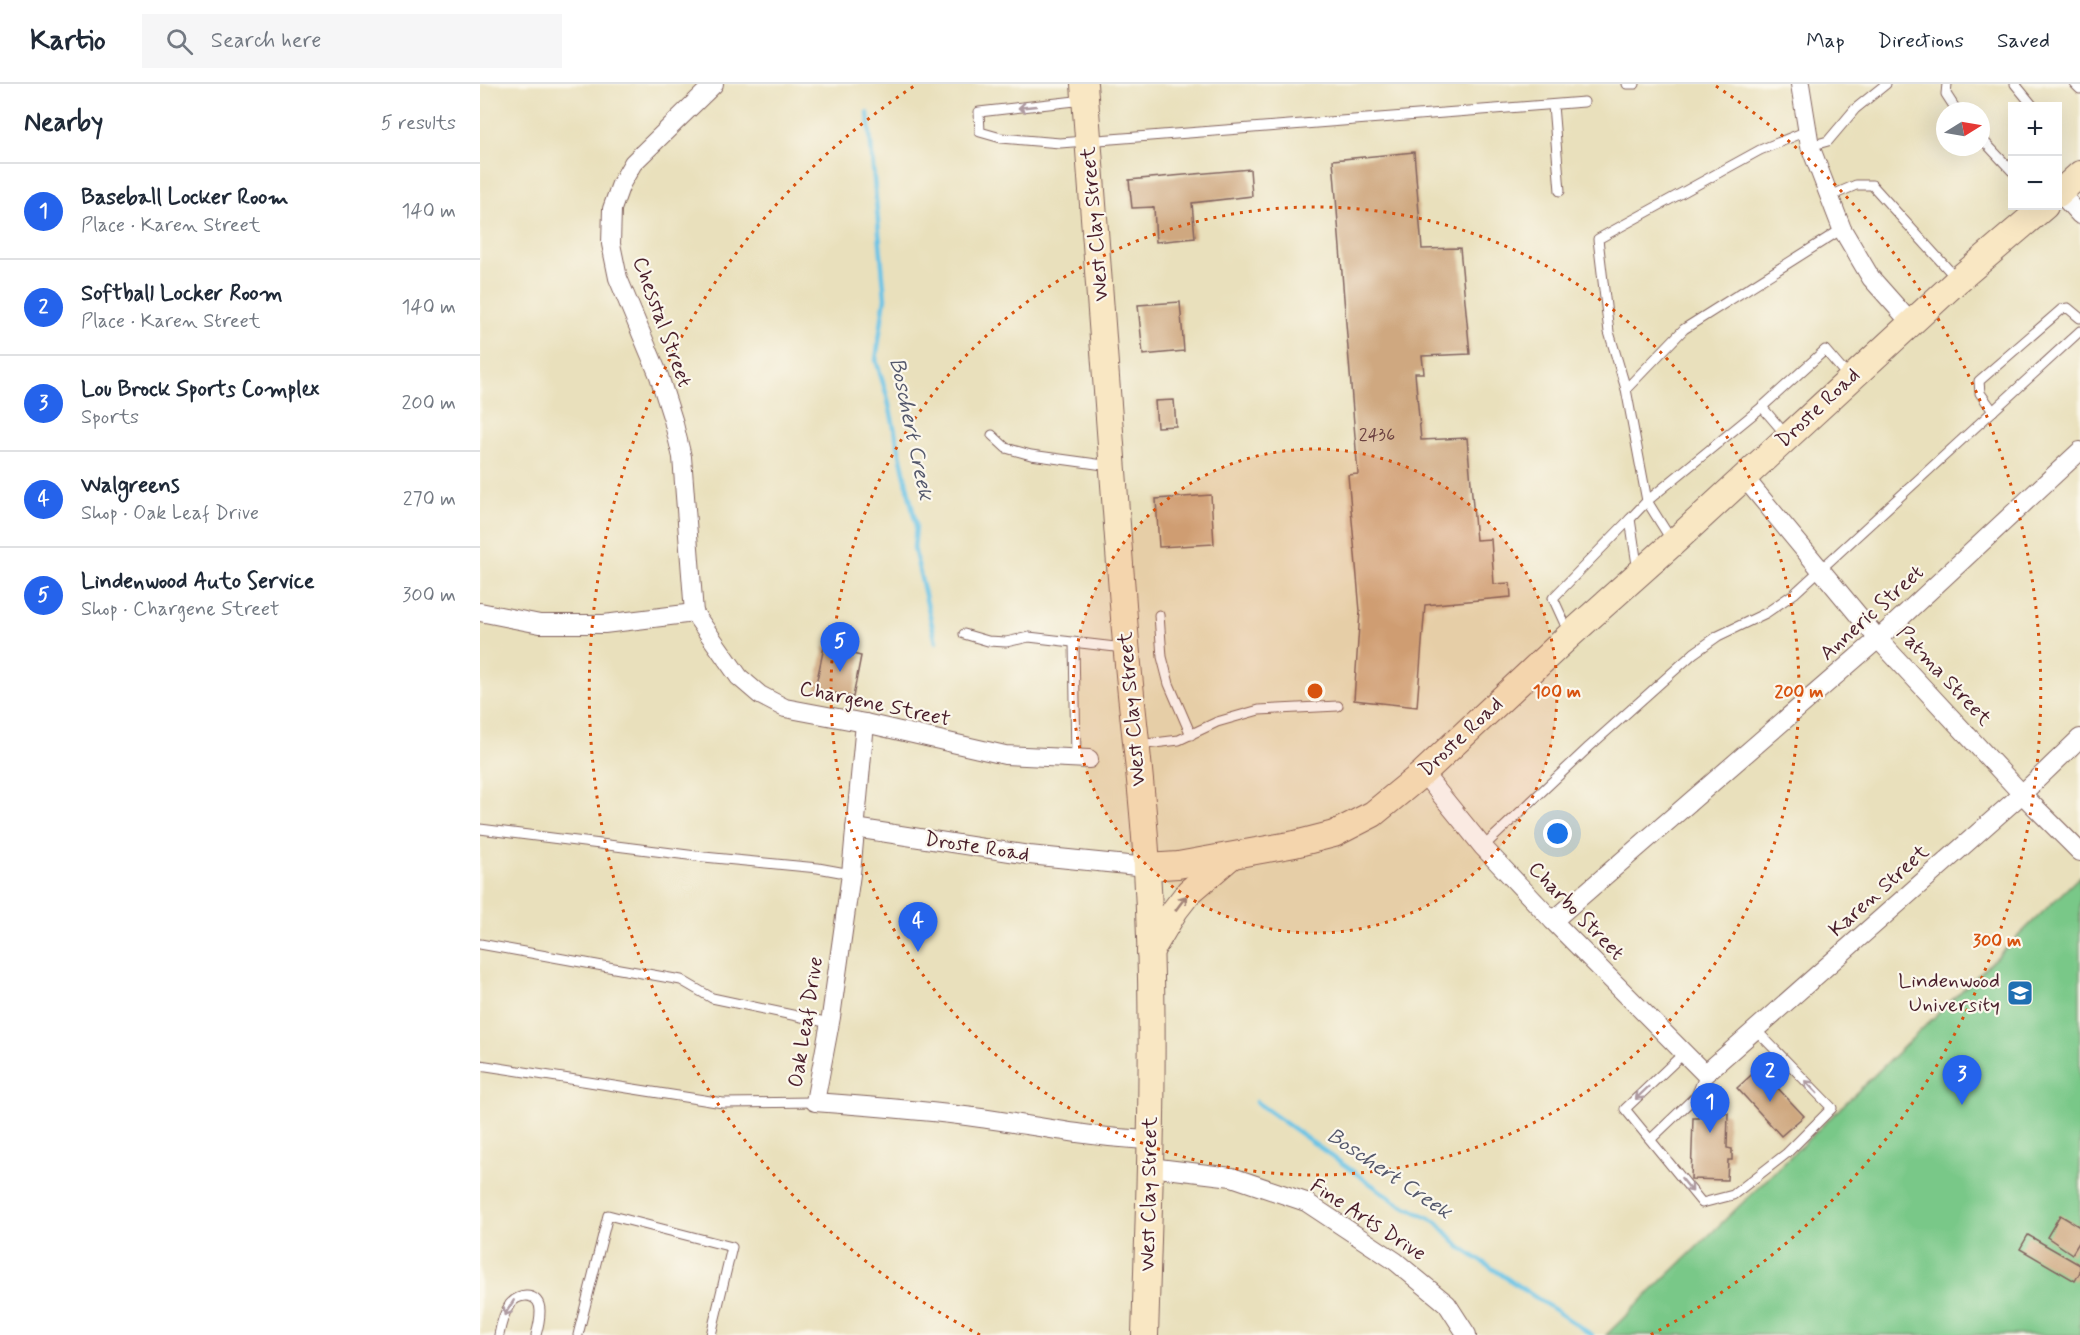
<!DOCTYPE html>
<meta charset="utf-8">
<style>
body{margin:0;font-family:Mynerve,sans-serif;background:#f6f6f7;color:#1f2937}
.controls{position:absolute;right:18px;top:18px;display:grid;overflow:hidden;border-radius:0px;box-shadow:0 6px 24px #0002}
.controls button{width:54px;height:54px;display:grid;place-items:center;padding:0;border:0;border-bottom:2px solid #e0e1e3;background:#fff;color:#1f2937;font:30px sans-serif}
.compass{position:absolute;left:1456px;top:18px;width:54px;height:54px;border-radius:50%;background:#fff;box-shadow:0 6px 24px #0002;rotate:79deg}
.you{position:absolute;left:1078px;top:750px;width:21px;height:21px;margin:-15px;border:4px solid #fff;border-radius:50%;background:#1a73e8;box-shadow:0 0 0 9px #1a73e833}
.badge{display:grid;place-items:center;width:39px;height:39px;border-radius:50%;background:#2563eb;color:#fff;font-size:20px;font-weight:700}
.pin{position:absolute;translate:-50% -50px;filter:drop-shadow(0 2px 3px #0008)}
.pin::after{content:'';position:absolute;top:32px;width:21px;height:18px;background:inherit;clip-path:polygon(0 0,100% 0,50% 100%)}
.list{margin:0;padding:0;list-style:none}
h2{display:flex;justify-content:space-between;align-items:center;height:78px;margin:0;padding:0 24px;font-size:26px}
h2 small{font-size:20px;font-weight:400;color:#747a83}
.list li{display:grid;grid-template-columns:39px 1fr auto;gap:18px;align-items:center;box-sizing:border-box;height:96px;padding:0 24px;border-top:2px solid #e0e1e3}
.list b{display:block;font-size:22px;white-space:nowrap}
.list p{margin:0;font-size:20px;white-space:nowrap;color:#747a83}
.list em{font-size:20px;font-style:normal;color:#747a83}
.icon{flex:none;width:33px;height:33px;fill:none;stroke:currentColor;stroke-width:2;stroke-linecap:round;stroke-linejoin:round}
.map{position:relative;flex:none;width:1600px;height:1251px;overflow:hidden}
header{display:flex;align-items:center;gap:36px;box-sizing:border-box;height:84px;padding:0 30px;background:#fff;border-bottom:2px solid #e0e1e3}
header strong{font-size:28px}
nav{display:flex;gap:33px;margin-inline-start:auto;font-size:21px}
.search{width:420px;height:54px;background:#f6f6f7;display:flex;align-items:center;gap:15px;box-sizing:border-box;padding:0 21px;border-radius:0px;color:#747a83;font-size:22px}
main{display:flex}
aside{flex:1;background:#fff}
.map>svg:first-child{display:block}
</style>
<header>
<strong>Kartio</strong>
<div class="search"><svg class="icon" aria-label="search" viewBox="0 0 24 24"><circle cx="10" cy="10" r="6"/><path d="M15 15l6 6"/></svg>Search here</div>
<nav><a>Map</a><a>Directions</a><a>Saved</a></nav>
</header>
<main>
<aside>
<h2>Nearby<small>5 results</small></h2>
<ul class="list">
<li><span class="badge">1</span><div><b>Baseball Locker Room</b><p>Place · Karen Street</p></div><em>140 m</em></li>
<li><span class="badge">2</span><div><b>Softball Locker Room</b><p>Place · Karen Street</p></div><em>140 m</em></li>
<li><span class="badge">3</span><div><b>Lou Brock Sports Complex</b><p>Sports</p></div><em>200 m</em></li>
<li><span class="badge">4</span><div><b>Walgreens</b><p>Shop · Oak Leaf Drive</p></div><em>270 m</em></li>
<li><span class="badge">5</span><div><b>Lindenwood Auto Service</b><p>Shop · Chargene Street</p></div><em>300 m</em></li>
</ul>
</aside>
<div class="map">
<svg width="1600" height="1251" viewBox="0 0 1600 1251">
<rect width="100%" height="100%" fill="#fbf7ec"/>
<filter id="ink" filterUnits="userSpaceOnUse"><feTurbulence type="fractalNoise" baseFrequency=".0167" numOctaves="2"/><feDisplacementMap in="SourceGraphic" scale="12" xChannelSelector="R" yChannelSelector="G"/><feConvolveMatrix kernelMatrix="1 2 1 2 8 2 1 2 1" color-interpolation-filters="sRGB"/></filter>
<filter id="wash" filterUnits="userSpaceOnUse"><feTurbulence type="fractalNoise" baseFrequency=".008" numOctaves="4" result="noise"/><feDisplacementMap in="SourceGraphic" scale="24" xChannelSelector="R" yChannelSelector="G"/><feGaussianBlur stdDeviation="1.35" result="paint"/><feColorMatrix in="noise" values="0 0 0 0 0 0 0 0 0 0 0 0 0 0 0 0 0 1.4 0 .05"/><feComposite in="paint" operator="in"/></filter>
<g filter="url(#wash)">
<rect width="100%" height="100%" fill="#e9e0bc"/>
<polygon fill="#79c888" stroke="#62745a" stroke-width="1.5" points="1600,792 1600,1251 1126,1251"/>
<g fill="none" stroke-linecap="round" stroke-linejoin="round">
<g stroke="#68c3e6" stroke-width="4.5">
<polyline points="388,29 405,214 396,276 407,312 436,441 434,464 456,558"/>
<polyline points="776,1018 916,1118 957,1138 980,1163 1112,1251"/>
</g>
</g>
<g id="blocks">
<g fill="#cfa880">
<polygon points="934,68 942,165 980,164 990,270 942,272 944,289 935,289 941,356 987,354 996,456 1011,455 1014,500 1030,499 1031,513 945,521 937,623 874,616 880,527 868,391 878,390 853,76"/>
<polygon points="770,85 772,112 712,119 715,154 676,158 674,123 652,124 649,96"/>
<polygon points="700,218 704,267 663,271 658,221"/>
<polygon points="694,316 696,342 677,343 675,317"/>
<polygon points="731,411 734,460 679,463 676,415"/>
<polygon points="344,563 381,572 373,613 335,605"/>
<polygon points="1279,984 1324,1032 1301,1052 1257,1004"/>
<polygon points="1219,1028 1248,1029 1247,1064 1252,1065 1252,1076 1248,1076 1247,1096 1211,1095 1213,1034 1219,1034"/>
<polygon points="1580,1131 1600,1143 1600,1157 1592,1170 1567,1153"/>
<polygon points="1548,1151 1600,1181 1600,1188 1595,1197 1540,1165"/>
</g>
</g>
</g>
<g filter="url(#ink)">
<use href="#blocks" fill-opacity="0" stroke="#82635e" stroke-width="1.5"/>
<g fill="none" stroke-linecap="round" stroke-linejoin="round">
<defs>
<g id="lane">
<polyline points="1147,0 1155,0"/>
<polyline points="1467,0 1466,10 1477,27"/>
<polyline points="1535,0 1553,22"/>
<polyline points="1595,0 1600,5"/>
<polyline points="604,16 499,28 500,48 521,54 580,59 1104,18"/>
<polyline points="1073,21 1080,107"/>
<polyline points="1501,54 1532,87"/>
<polyline points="1330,62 1348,57 1375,25 1406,0"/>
<polyline points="1348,113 1376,101 1392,101 1476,194"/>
<polyline points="1146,305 1129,248 1118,155 1280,66 1327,47"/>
<polyline points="1282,323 1306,351"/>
<polyline points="1513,327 1500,309 1499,297 1582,225 1588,224 1600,234"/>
<polyline points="512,351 526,364 551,371 631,382"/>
<polyline points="1192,457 1167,417 1146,305 1204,245 1362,145"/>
<polyline points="1158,487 1150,435 1167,417 1282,323 1345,266 1370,295"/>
<polyline points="679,531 682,573 689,600 711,651"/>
<polyline points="1089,549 1073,514 1150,435"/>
<polyline points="484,550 508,557 526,558 549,553 644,564"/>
<polyline points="594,559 596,674"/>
<polyline points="658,661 699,656 737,638 779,626 858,622"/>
<polyline points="0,745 224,773 338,784 371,790"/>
<polyline points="1003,763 1109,663 1214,569 1238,552 1286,529 1315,509 1600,247"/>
<polyline points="0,860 201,896 232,914 350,939"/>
<polyline points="1204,969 1145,1025 1222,1119 1253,1111 1307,1069 1352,1024 1276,946"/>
<polyline points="0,981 243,1019 335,1018"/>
<polyline points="1171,1055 1216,1012 1225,990"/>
<path d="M 19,1251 C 21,1240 24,1229 30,1220 C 40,1208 60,1209 60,1227 C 60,1235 58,1244 56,1251"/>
<polyline points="98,1251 128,1131 252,1163 231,1251"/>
</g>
<g id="street">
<polyline points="1320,0 1330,62 1362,145 1391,194 1431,239"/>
<polyline points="1579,108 1600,131"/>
<polyline points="1263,392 1398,555 1542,710 1600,768"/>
<polyline points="0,528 60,540 124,540 214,529 259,593 280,611 305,624 385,639 525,671 609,675"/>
<polyline points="214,529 202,373 193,336 179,292 138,194 131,160 132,125 141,100 153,79 234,0"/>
<path d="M 385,639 L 371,790 L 351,933 L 335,1018 C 390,1022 446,1026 501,1034 C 557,1042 613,1054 670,1056"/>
<polyline points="943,689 1003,763 1073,837 1225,990 1542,710 1600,654"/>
<polyline points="375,744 549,771 667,783"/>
<polyline points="1073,837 1398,555 1600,367"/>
<polyline points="670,1083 752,1093 826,1118 915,1177 967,1220 987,1251"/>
</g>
<g id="secondary">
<path d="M 604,0 C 619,178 629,356 644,534 C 650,618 663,701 667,785 C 676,940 670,1096 665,1251"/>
<polyline points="1578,110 1600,90"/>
<polyline points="667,783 698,781 815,760 854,750 893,730 943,689 1090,551 1193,459 1478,196 1565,122"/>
<polyline points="670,868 695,826 709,808 750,773"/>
</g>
</defs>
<use href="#lane" stroke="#82635e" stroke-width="11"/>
<use href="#street" stroke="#82635e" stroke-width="20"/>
<use href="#secondary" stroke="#82635e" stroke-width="28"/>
<use href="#lane" stroke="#fff" stroke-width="9"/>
<use href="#street" stroke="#fff" stroke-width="18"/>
<use href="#secondary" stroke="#f9e7c3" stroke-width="26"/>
</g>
<defs><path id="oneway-shaft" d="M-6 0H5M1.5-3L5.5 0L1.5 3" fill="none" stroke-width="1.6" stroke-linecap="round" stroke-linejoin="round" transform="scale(1.5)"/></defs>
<g stroke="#ae9aa0">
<use href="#oneway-shaft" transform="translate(547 23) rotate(174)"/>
<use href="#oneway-shaft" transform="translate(1331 1003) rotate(-134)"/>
<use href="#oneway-shaft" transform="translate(1162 1009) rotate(136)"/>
<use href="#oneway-shaft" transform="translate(1207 1101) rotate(51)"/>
<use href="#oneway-shaft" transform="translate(29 1224) rotate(122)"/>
</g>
<use stroke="#a28377" href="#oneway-shaft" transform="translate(701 819) rotate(-53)"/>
</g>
<circle cx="835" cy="607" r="242" fill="#d8530f" fill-opacity=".12"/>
<g fill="none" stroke="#d8530f" stroke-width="3" stroke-dasharray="3 6">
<circle cx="835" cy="607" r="242"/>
<circle cx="835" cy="607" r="484"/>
<path d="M500 1251A726 726 0 0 1 434 2M1236 2A726 726 0 0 1 1170 1251"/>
</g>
<defs>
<symbol id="university-square" viewBox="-11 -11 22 22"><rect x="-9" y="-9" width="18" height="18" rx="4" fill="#1f6fb2" stroke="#fbf7ec"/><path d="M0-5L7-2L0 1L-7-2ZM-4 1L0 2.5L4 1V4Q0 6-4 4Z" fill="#fff"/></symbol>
</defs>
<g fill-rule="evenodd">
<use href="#university-square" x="1525" y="894" width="30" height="30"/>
</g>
<g text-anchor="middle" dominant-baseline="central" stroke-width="4.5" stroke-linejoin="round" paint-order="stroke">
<g font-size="18" fill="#6b4140">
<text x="897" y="351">2436</text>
</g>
<g font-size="21" fill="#4a1f2b" stroke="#fbf7ec">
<text transform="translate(615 140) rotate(-95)">West Clay Street</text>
<text transform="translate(182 238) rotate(70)">Chesstal Street</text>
<text transform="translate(1338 324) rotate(-43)">Droste Road</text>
<text transform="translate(1392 529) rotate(-42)">Anneric Street</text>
<text transform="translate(1464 592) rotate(47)">Patma Street</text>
<text transform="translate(395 620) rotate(12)">Chargene Street</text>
<text transform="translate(652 625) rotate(-95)">West Clay Street</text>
<text transform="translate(981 653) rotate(-43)">Droste Road</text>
<text transform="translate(497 763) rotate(9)">Droste Road</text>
<text transform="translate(1399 807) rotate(-42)">Karen Street</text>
<text transform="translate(1096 827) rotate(46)">Charbo Street</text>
<text transform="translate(326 938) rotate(-81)">Oak Leaf Drive</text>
<text transform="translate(669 1110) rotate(-89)">West Clay Street</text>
<text transform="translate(888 1136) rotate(33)">Fine Arts Drive</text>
</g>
<g font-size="21" fill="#4a1f2b" stroke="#fbf7ec" text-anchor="end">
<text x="1520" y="897">Lindenwood<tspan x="1520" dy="24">University</tspan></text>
</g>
<g font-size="22" font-style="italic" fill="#54586c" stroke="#fbf7ec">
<text transform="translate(431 345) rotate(78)">Boschert Creek</text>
<text transform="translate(909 1090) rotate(34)">Boschert Creek</text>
</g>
</g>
<circle cx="835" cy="607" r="9" fill="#d8530f" stroke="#fbf7ec" stroke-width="3"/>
<g font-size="18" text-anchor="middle" font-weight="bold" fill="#d8530f" stroke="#fbf7ec" stroke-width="4.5" stroke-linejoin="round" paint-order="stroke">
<text x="1077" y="613">100 m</text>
<text x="1319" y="613">200 m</text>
<text x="1517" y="862">300 m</text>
</g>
</svg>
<div class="controls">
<button>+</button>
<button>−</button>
</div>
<svg class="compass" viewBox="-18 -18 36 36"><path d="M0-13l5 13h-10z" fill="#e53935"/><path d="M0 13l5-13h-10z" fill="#747a83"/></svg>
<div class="you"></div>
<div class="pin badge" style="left:1230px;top:1049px">1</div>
<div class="pin badge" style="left:1290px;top:1018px">2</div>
<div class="pin badge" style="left:1482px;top:1021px">3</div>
<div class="pin badge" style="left:438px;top:868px">4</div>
<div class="pin badge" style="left:360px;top:588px">5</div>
</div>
</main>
